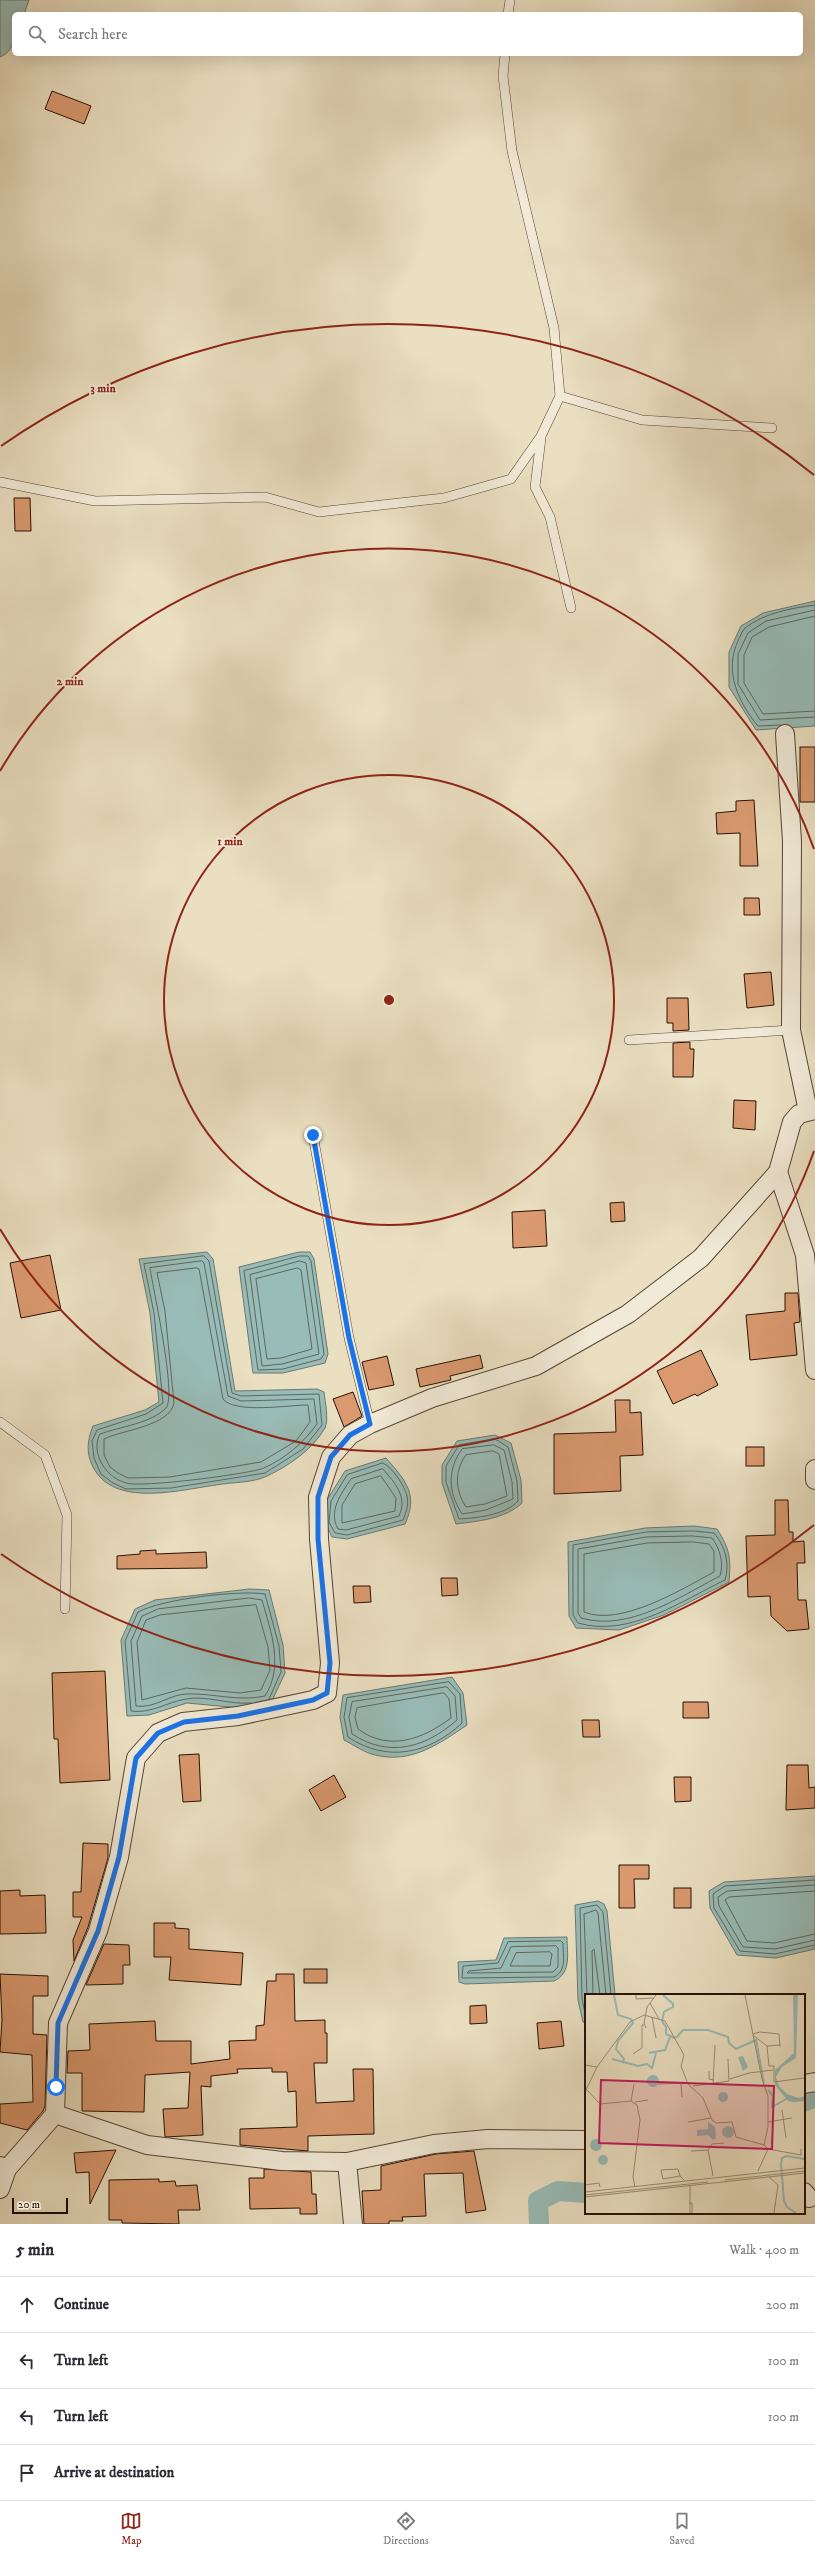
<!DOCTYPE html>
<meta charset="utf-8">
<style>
body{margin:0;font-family:"IM FELL DW Pica",serif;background:#f2f2f3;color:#2b2b33}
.scale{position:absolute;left:12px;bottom:10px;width:56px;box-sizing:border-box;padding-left:4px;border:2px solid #271104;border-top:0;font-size:11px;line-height:14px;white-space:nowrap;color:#271104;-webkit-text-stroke:3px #f1ead7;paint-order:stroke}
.stop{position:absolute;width:12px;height:12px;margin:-9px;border:3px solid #1a73e8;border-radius:50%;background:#fff}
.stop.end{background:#1a73e8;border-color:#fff;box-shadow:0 1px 4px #0008}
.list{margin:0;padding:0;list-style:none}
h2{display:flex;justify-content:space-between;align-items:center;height:52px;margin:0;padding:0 16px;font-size:17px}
h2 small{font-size:13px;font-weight:400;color:#7c7c81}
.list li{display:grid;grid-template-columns:26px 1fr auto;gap:12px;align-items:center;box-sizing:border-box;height:56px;padding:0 16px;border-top:1px solid #e1e1e2}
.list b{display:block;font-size:15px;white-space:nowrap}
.list em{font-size:13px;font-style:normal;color:#7c7c81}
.icon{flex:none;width:22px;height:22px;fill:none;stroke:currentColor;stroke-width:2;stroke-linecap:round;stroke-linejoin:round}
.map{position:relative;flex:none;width:815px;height:2224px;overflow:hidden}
.search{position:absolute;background:#fff;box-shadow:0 4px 16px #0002;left:12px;right:12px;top:12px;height:44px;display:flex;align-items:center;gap:10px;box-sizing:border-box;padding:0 14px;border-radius:6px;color:#7c7c81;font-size:15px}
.sheet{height:276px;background:#fff}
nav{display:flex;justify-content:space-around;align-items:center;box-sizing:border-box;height:56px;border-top:1px solid #e1e1e2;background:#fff;font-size:11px;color:#7c7c81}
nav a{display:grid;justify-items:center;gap:2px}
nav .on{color:#8f2418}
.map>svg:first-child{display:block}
</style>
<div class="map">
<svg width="815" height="2224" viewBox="0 0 815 2224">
<rect width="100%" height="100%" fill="#eadfc1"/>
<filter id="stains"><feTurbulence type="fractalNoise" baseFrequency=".005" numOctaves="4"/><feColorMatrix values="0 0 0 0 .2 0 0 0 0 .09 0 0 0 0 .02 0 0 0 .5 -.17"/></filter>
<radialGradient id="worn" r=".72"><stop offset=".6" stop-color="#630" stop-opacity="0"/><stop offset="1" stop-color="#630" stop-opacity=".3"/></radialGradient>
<g fill="#98bcb7" stroke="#6b786f">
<path d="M 0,0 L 29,0 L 24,14 L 14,14 C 14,29 18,50 0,57 Z"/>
<polygon points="815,601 815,726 756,730 729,687 729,652 741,626 763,613"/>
<path d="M 207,1252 L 213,1259 L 235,1391 L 317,1389 L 324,1392 C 325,1401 329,1420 325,1428 C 312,1450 290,1465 267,1476 C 253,1483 232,1482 216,1485 C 179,1490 114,1508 93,1467 C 86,1453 87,1441 93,1426 L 145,1410 L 159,1402 L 150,1313 L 139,1259 Z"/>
<polygon points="299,1252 310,1252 314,1259 328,1354 325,1363 283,1373 253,1373 239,1267"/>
<path d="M 495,1435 L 511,1443 L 521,1480 L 522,1503 C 505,1519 479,1521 456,1524 L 442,1483 L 442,1465 L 457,1441 Z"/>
<path d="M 386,1458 C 405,1480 419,1494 405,1524 L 347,1539 L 332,1537 L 325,1522 L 327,1500 L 345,1471 Z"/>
<path d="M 694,1526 L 717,1529 C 730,1549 731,1559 729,1582 L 664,1615 L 619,1630 L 576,1628 L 569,1616 L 568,1542 L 645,1528 Z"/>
<polygon points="249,1589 269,1590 283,1645 285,1673 270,1705 240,1708 187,1703 149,1715 127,1716 121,1640 135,1609 155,1600"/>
<path d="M 452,1677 L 463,1693 L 467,1725 C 439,1744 411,1764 375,1755 C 365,1753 354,1745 344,1740 L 340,1717 L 343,1695 Z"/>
<polygon points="815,1876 815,1949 776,1958 737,1955 710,1908 709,1891 724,1882"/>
<polygon points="598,1901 604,1904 607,1911 615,1995 586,1995 586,2024 583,2022 578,2000 575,1905"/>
<path d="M 567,1937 C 567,1953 572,1973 554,1981 L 465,1984 L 459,1982 L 458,1962 L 496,1960 L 504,1938 Z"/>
</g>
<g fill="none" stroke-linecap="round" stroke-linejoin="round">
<g stroke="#60665e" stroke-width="1">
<polyline points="815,610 766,621 748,633 738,654 738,684 760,720 815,717"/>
<polyline points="815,616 769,627 752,637 744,655 744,683 763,714 815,711"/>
<path d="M 781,725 L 758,726 C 738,702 724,671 738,641 C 740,637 742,631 745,628 C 764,613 792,608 815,605"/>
<polygon points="204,1256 209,1261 232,1393 241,1396 319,1394 322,1425 303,1449 265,1473 171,1488 126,1489 113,1483 101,1474 94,1458 92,1441 97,1430 146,1414 163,1403 154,1313 144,1264"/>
<polygon points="300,1256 308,1256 311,1261 324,1354 321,1359 283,1369 258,1370 244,1271"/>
<path d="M 202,1261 L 204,1263 L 228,1396 L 241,1401 L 314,1399 L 317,1424 C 303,1443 286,1458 264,1468 C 250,1474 140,1488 126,1483 C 113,1479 105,1471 100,1460 C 96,1452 96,1441 100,1434 C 119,1427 152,1423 166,1408 C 177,1395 153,1289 150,1268 Z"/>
<polygon points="300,1261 306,1263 319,1354 282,1364 262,1366 250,1275"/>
<path d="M 197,1268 L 199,1269 L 223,1399 C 235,1414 289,1405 308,1405 L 310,1422 L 296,1441 L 261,1462 L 170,1477 L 128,1478 L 118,1473 L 110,1467 L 104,1455 L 104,1439 C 122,1430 170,1426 174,1403 L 165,1311 L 157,1273 Z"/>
<polygon points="298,1268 301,1270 312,1349 281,1358 267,1359 256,1279"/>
<path d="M 495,1439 L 508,1447 L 517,1481 L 518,1501 C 505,1515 477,1518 459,1519 L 446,1482 L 446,1466 L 459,1445 Z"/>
<path d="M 494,1445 L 504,1450 L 512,1482 L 513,1499 L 486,1510 L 462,1514 C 448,1492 447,1470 462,1449 Z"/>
<path d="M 493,1451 L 499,1454 L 507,1496 L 485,1504 L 466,1507 C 455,1490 454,1471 466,1455 Z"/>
<path d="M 383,1463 C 392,1467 405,1486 407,1496 C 409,1504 406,1513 403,1520 L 347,1535 L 335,1533 L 329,1522 L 331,1501 L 347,1475 Z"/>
<path d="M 383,1469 C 395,1483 408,1497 399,1516 L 346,1530 L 338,1529 C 328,1511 341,1494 351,1479 Z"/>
<polygon points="381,1476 396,1498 395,1511 342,1523 342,1505 355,1484"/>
<path d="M 694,1531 L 714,1533 C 725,1546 730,1563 725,1580 C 681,1601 629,1638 578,1623 L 573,1615 L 573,1545 L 646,1532 Z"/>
<path d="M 693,1536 L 712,1538 C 720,1549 724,1563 720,1576 C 679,1597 629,1632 581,1618 L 578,1613 L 578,1549 L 646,1537 Z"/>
<path d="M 693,1542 L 709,1544 L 714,1551 L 714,1572 C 682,1589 621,1627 584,1612 L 584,1554 L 647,1543 Z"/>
<path d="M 249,1598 L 262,1600 C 271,1632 284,1666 265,1696 C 238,1702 214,1693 187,1694 C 170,1694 154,1709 136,1706 L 131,1641 L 142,1616 L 158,1609 Z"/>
<polygon points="256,1605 268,1647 270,1670 261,1690 240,1693 186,1688 142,1700 137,1642 146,1620 160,1615"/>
<path d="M 449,1682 L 460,1694 L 462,1723 C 429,1754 387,1763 348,1737 L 344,1717 L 347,1698 Z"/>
<path d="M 447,1687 L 455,1696 L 457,1720 C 425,1748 389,1758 352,1734 L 349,1717 L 352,1702 Z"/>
<path d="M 444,1693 L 449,1699 L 451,1718 C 423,1739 389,1752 358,1729 L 355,1717 L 357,1708 Z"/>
<path d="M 251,1703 C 229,1705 207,1695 186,1699 C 167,1702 151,1714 131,1711 L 125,1641 L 138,1612 C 163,1599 237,1590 265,1594 L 279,1646 L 281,1672 L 269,1699"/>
<polyline points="815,1880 725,1886 713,1894 714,1908 740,1951 775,1954 815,1945"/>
<polyline points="815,1885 727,1891 718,1897 719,1906 743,1947 775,1949 815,1940"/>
<polyline points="815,1891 729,1897 725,1900 747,1941 774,1943 815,1934"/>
<path d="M 561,1941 L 563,1943 C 563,1955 567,1971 554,1977 L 462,1978 L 463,1966 L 498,1963 L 508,1942 Z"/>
<polygon points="556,1946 558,1948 558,1967 553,1972 467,1973 469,1971 501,1968 511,1947"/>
<polygon points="550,1952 552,1954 550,1966 510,1966 516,1953"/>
<polyline points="587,1995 584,1914 596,1910 598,1913 606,1995"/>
<polyline points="593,1995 592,1951 594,1949 600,1995"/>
<polyline points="586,2018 582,1999 580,1908 597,1905 603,1912 611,1995"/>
</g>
<g stroke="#98bcb7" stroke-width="20">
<polyline points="804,2102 815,2097"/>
<polyline points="539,2224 538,2201 558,2191 586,2193"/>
</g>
</g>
<g fill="#da996f" stroke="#271104">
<polygon points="52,91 91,106 84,124 45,109"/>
<polygon points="14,498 30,498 31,531 15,531"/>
<rect x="800" y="747" width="15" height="55"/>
<polygon points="754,800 758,866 740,866 740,833 717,834 716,813 736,811 736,801"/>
<polygon points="744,898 759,898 760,915 744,915"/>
<polygon points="771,972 774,1005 747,1008 744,974"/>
<polygon points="667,998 688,998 689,1030 673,1031 673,1023 667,1023"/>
<polygon points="690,1042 690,1049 694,1049 693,1077 673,1077 673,1043"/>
<polygon points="734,1100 756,1101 755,1130 733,1128"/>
<polygon points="624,1202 625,1221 611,1222 610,1203"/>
<polygon points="545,1210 547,1246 513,1248 512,1212"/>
<polygon points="50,1255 61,1310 21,1318 10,1263"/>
<polygon points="785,1293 798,1293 800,1322 794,1323 797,1355 750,1360 746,1315 785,1311"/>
<polygon points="701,1350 718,1385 697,1396 695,1394 673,1404 657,1371"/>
<polygon points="480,1355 483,1368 450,1376 451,1380 420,1387 416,1369"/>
<polygon points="387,1356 394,1385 369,1390 362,1362"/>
<polygon points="353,1392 362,1416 344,1427 333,1399"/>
<polygon points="615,1400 630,1400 630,1413 641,1412 643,1455 620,1456 621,1491 554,1494 554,1434 616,1432"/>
<rect x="746" y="1447" width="18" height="19"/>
<polygon points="775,1500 788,1500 789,1532 793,1532 793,1542 804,1541 805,1563 797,1563 798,1600 806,1600 809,1629 787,1631 771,1616 770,1596 748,1597 746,1536 775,1535"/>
<polygon points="156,1550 156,1554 206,1552 207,1568 117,1569 117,1556 140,1554 140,1551"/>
<polygon points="441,1578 457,1578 458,1595 442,1596"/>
<polygon points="353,1586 370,1586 371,1602 354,1603"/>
<polygon points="105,1671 110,1780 60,1783 58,1739 54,1739 52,1673"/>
<polygon points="683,1702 708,1702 709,1718 683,1718"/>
<polygon points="582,1720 599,1720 600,1737 583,1737"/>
<polygon points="199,1754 201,1801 183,1802 179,1755"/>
<polygon points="787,1765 808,1765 809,1788 815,1787 815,1808 786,1810"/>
<polygon points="334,1775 346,1797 321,1811 309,1790"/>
<polygon points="674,1777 691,1777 691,1801 675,1802"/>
<polygon points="83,1843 108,1844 108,1858 88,1927 74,1961 73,1940 82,1917 73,1917 73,1892 81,1892"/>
<polygon points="619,1865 649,1865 649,1879 634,1879 635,1908 619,1908"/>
<rect x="674" y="1888" width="17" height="20"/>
<polygon points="20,1890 20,1896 45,1895 46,1933 0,1934 0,1891"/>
<polygon points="154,1923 175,1923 175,1928 189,1929 189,1949 243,1953 241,1985 169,1980 171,1957 154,1957"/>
<polygon points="104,1944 129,1945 130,1965 123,1965 123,1984 86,1985"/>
<rect x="304" y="1969" width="23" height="14"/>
<polygon points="0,1974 48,1976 48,1996 33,1996 33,2034 47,2035 45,2106 43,2111 27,2130 0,2123 0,2104 33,2102 32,2055 0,2052 2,2020"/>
<polygon points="276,1974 294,1974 295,2021 325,2020 325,2033 327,2033 327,2063 314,2063 316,2103 354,2101 353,2069 373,2069 374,2134 308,2136 308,2151 240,2145 240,2129 297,2127 296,2091 288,2092 287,2072 272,2072 272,2068 237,2069 238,2073 211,2076 211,2087 201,2086 203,2135 165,2137 163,2109 188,2108 190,2072 145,2075 144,2112 82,2111 82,2073 67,2073 68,2051 90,2050 89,2024 155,2021 156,2041 191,2041 191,2064 230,2059 229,2041 256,2040 256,2026 264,2025 267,1981 276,1981"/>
<polygon points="486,2005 487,2023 470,2024 470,2006"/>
<polygon points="561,2021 564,2046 539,2049 537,2023"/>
<polygon points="116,2150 90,2204 89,2172 76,2173 74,2153"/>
<polygon points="474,2151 486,2210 466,2213 463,2173 424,2174 426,2216 402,2217 403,2221 389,2221 389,2224 364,2224 362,2191 381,2190 381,2166 436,2154"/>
<polygon points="264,2169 311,2172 312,2194 316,2194 317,2214 300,2214 300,2208 250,2209 249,2178 264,2178"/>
<polygon points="159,2179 159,2182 175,2181 176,2186 197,2185 200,2210 178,2210 179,2224 122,2223 122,2220 109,2220 109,2180"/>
</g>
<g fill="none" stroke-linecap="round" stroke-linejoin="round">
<defs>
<g id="lane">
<polyline points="508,14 510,0"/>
<polyline points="560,396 642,420 772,428"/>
<polyline points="541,438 535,487 550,517 571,608"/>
<polyline points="0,482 95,501 265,497 319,512 444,498 511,479 541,436 560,396 554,328 512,151 503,76 505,54"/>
<polyline points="629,1040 791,1030"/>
<polyline points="313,1135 349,1338 370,1424"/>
<polyline points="0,1422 45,1455 67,1515 65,1609"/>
</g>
<g id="street">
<polyline points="785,734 792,841 791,1030 808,1111"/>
<polyline points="778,1172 805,1255 815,1370"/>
<polyline points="815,1469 815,1480"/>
<polyline points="804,2084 815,2082"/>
<polyline points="55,2114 147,2145 282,2161 347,2162 434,2144 488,2139 586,2140"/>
<polyline points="347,2162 353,2224"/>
<polyline points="0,2166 7,2169 55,2114 58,2023 98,1931 119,1857 136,1758 158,1733 183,1722 238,1716 313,1700 327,1693 330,1663 319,1539 318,1497 331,1457 350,1435 370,1424 432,1398 536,1366 628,1314 701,1258 778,1172 792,1122 799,1114 815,1110"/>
<polyline points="0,2189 7,2169"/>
<polyline points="804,2192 809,2198"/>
</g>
</defs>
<use href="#lane" stroke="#584433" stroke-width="10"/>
<use href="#street" stroke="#584433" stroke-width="20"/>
<use href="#lane" stroke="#f1ead7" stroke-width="9"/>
<use href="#street" stroke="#f1ead7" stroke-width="18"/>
</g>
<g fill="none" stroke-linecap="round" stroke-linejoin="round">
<polyline stroke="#1a73e8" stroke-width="5" points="56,2087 58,2023 98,1931 119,1857 136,1758 158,1733 184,1722 238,1716 313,1700 327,1693 330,1663 318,1539 318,1497 331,1457 350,1435 370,1424 349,1338 313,1135"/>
</g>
<g fill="none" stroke="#8f2418" stroke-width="2">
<circle cx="389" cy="1000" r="225"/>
<path d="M814 1151A451 451 0 0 1 0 1229M0 771A451 451 0 0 1 814 849"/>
<path d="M814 1525A676 676 0 0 1 1 1554M1 446A676 676 0 0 1 814 475"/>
</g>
<g transform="translate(585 1994)">
<rect width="220" height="220" fill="#eadfc1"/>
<path d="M 208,1 L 213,1 L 211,64 L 197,73 L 191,83 L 194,92 L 202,100 L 214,104 L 220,102 L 220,107 L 208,108 L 203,107 L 190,91 L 190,76 L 209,59 ZM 158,62 L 163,73 L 158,77 L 153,63 ZM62 87a6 6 0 1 1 12 0a6 6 0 1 1-12 0ZM133 103a5 5 0 1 1 10 0a5 5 0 1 1-10 0ZM 123,128 L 130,133 L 131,144 L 128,146 L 123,141 L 112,142 L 112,136 L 123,135 ZM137 138a6 6 0 1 1 12 0a6 6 0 1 1-12 0ZM5 151a6 6 0 1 1 12 0a6 6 0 1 1-12 0ZM13 166a5 5 0 1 1 10 0a5 5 0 1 1-10 0Z" fill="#98bcb7"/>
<path fill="none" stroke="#98bcb7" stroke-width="2" d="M 29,1 L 33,21 L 46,25 L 48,29 L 33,47 L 31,55 L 39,65 L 37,69M 78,1 L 88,10 L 88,13 L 79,18 L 77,27 L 81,33 L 81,40 L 89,44 L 92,43 L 98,36 L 123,36 L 143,43 L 144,49 L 151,55 L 171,46 L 179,89M 64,59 L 80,56 L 85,43M 27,65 L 53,72 L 62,70 L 67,74 L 71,59M 183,96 L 188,102 L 187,113 L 203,104M 211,219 L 202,213 L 199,207 L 196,170 L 197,164 L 201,162 L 220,165"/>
<path fill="none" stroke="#9c8d75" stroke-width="1" d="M 51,1 L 51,5 L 68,4M 160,1 L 177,85 L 183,102 L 183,133 L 179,151M 65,9 L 74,25M 67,23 L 71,44M 61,34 L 59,29 L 62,13 L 71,1M 168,40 L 175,38 L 194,40 L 195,53M 169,42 L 182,52 L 184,72 L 189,72 L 189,88 L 219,84M 182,52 L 195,51M 48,60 L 57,54 L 57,31 L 59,31M 0,71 L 12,73M 124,77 L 124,85 L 129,86M 145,85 L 164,79 L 188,76M 73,90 L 103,89M 96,90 L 97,103M 128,90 L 130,51M 108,92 L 144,87 L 143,65M 2,96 L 15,110 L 46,107 L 52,111 L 55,126 L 48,183 L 50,193M 0,98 L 12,73 L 45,28 L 59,21 L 80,27 L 99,61 L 96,72 L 103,90 L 118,104 L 127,126 L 131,129 L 147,128 L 151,143 L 179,151 L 183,155 L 173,177M 46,107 L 49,90M 50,108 L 63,106M 197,116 L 201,144M 103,128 L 126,124M 183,128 L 207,124M 183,155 L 216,161 L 216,155M 106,157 L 123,156M 95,182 L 78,185 L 76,176 L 93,175 L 95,182 L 99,186M 128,182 L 123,156 L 127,150 L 139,149M 184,183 L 193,191 L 189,219M 140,186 L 220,177M 0,191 L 14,189 L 15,193M 0,198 L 220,174M 0,201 L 123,188M 0,203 L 220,179M 104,209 L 107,209 L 107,219M 105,219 L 105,192"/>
<path fill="#c2185b" fill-opacity="0.15" stroke="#c2185b" stroke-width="2" d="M 16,86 L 189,92 L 187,155 L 14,149 Z"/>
<rect width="220" height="220" fill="none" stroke="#271104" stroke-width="2"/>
</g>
<circle cx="389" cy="1000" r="6" fill="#8f2418" stroke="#f1ead7" stroke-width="2"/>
<g font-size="12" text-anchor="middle" font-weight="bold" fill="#8f2418" stroke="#f1ead7" stroke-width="3.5" stroke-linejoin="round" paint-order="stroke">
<text x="103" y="392">3 min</text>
<text x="70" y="685">2 min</text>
<text x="230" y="845">1 min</text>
</g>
<rect width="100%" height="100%" filter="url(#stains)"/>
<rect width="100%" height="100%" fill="url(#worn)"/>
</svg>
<div class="scale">20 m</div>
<div class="stop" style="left:56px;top:2087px"></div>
<div class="stop end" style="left:313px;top:1135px"></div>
<div class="search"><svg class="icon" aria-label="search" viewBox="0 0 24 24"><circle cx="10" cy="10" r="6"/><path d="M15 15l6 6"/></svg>Search here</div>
</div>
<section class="sheet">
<h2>5 min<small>Walk · 400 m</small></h2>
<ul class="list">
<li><svg class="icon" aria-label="ahead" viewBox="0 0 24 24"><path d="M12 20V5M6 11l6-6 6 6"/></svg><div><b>Continue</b></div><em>200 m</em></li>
<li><svg class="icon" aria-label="left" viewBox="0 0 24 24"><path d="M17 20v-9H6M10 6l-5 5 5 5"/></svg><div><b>Turn left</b></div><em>100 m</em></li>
<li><svg class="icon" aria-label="left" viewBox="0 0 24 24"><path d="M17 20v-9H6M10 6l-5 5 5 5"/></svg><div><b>Turn left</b></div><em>100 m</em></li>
<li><svg class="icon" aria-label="arrive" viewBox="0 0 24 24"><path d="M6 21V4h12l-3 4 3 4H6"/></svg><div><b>Arrive at destination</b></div></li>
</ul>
</section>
<nav>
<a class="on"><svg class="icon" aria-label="map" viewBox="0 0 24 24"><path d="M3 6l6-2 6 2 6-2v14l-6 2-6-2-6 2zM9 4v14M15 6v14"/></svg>Map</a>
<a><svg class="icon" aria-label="directions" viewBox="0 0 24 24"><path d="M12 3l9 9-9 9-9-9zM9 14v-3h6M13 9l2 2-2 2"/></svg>Directions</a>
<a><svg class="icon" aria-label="saved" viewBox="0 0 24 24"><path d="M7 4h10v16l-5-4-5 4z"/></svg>Saved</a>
</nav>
